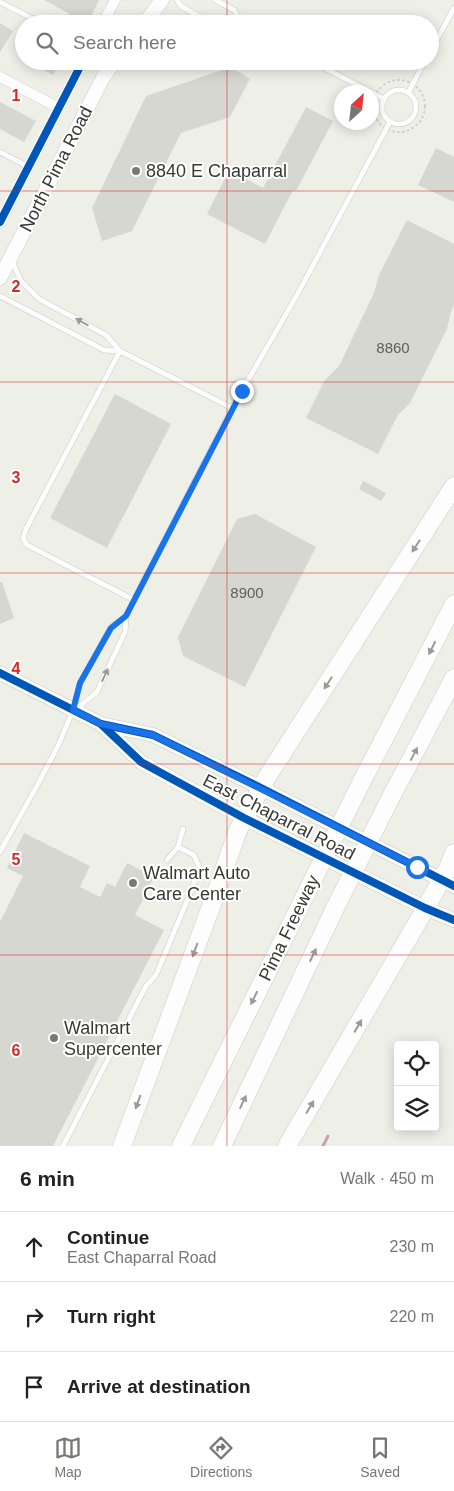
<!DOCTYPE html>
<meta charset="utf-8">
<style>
body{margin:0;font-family:Arial,sans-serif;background:#f2f2f2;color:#222}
.controls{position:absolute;right:15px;bottom:15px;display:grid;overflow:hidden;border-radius:5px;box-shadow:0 2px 12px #0003}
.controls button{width:45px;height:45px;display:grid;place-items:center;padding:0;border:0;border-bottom:1px solid #e0e0e0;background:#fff;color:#222;font:25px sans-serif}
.compass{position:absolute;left:334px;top:85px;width:45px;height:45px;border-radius:50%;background:#fff;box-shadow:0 2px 12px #0003;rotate:27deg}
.stop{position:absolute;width:15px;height:15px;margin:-11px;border:4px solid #1a73e8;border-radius:50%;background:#fff}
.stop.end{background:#1a73e8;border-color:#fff;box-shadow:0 1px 5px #0008}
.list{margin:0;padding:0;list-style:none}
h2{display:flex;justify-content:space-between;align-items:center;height:65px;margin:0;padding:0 20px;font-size:21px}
h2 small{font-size:16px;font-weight:400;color:#767676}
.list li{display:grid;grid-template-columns:32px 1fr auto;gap:15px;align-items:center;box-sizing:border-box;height:70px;padding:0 20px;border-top:1px solid #e0e0e0}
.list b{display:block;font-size:19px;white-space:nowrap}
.list p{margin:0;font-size:16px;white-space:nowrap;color:#767676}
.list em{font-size:16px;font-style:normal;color:#767676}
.icon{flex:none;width:28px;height:28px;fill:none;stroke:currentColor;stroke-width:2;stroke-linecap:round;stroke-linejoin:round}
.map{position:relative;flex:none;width:454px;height:1146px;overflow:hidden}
.search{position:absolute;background:#fff;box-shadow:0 2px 12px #0003;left:15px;right:15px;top:15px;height:55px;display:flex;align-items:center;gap:12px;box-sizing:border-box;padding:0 18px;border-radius:28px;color:#767676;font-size:19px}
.sheet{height:275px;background:#fff}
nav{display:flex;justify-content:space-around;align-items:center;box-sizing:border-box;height:70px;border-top:1px solid #e0e0e0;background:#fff;font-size:14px;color:#767676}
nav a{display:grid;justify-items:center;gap:2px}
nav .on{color:#787973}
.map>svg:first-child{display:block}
</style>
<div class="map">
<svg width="454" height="1146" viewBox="0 0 454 1146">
<rect width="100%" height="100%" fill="#eef0e8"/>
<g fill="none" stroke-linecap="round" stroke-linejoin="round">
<polyline stroke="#c6a1b6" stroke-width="3" points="323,1146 328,1136"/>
</g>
<g fill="#d5d7d0">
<polygon points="44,0 99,0 87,24 78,24 67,18 70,14"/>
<polygon points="0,23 13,31 0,52"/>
<polygon points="27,61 60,61 53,75"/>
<polygon points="231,67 250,79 230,117 181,133 132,231 102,241 92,208 146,96"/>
<polygon points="0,102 36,121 24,142 0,129"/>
<polygon points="306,107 333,121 296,191 293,190 265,244 207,214 229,170 263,188"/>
<polygon points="436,148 454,157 454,202 418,185"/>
<polygon points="407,220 454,244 454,305 451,311 447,329 410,403 398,415 378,454 306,418 324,381 339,366 374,293 379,275"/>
<polygon points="115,394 171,424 107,548 50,518"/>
<polygon points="363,481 386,493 381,501 359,489"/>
<polygon points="255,514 316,547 245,687 183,656 178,637 237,519"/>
<polygon points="0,582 2,582 14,618 0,624"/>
<polygon points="24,833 90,866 80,887 100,897 107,883 115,887 127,863 154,877 135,915 164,930 53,1146 0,1146 0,922 23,876 7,868"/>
</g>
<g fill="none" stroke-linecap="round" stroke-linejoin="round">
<defs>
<g id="lane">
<polyline points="177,0 181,6 212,24"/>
<polyline points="215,0 234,10 243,24"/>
<polyline points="0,2 43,24"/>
<polyline points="430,52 454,8"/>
<polyline points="311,61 384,99"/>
<circle cx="399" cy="107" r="17"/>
<polyline points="408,93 425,61"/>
<polyline points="0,152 29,167"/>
<polyline points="12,261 21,281 39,299 106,335 120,351"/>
<polyline points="0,296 104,350 120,351 232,408"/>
<polyline points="120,351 26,529 23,538 27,545 134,600"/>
<polyline points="76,709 97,692 125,632 126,616 134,600 232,408 297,295 390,122"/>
<polyline points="0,852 39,782 58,746 73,710 80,683 111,627 126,616"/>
<polyline points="167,860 178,847 183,829"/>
<polyline points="63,1146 146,986 156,975 192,889 199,867 194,855 178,847"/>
</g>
<g id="street">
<polyline points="102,24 115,0"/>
<polyline points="0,77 59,108"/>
<polyline points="0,222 83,61"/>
</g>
<g id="secondary">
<polyline points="144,24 162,0"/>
<polyline points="0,278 104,76 115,61"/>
<polyline points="0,673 101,724 153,735 261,788 454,886"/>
<polyline points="102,725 141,762 244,818 425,908 454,920"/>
</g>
<g id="highway">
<polyline points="361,783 454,604"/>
<polyline points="391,797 454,678"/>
<polyline points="122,1146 212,904 238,830 267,777 454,486"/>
<polyline points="181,1146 307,892"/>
<polyline points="222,1146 336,906"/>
<polyline points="287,1146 420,918 448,868 454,853"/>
</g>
</defs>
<use href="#lane" stroke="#caccc5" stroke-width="6"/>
<use href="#street" stroke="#caccc5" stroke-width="11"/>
<use href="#secondary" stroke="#caccc5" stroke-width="15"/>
<use href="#highway" stroke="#caccc5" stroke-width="19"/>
<circle stroke="#cecfcc" stroke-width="2" stroke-dasharray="2.5 2.5" stroke-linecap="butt" cx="399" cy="106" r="26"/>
<use href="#lane" stroke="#fcfdfc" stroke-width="5"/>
<use href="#street" stroke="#fcfdfc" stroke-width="10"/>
<use href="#secondary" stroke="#fcfdfc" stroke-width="14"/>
<use href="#highway" stroke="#fcfdfc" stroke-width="18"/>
<defs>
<g id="highway-bridge">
<polyline points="307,892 361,783"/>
<polyline points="336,906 391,797"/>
</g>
</defs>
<use href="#highway-bridge" stroke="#caccc5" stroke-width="19" stroke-linecap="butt"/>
<use href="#highway-bridge" stroke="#fcfdfc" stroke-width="18"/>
<defs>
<g id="cycleway">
<polyline points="0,222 83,61"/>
<polyline points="0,673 101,724 153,735 261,788 454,886"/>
<polyline points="102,725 141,762 244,818 425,908 454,920"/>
</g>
</defs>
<use href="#cycleway" stroke="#fff" stroke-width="11"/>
<use href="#cycleway" stroke="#0057b8" stroke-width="8"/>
</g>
<defs><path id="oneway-solid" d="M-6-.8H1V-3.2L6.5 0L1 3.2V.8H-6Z" transform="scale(1.25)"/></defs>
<g fill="#9a9b98">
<use href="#oneway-solid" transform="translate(82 322) rotate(-151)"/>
<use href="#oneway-solid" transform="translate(416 546) rotate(123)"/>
<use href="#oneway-solid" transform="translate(432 648) rotate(117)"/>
<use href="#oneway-solid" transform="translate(105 675) rotate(-65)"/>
<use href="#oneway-solid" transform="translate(328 683) rotate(123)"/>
<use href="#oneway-solid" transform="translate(414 754) rotate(-62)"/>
<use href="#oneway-solid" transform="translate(195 950) rotate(110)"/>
<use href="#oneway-solid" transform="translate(313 955) rotate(-65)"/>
<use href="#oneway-solid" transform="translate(254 998) rotate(116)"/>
<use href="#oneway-solid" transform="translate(358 1026) rotate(-60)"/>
<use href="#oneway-solid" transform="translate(138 1102) rotate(110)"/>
<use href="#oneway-solid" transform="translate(243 1102) rotate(-65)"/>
<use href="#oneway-solid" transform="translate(310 1107) rotate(-59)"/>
</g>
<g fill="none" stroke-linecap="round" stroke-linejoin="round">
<polyline stroke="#1a73e8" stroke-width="6" points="242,391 126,616 111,628 80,683 73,710 101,724 153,735 417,867"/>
</g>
<path fill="none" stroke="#d62828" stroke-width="1" stroke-opacity="0.55" d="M 227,0 L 227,24M 227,61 L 227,1146M 0,191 L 454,191M 0,382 L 454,382M 0,573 L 454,573M 0,764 L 454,764M 0,955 L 454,955"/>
<g fill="#787973" stroke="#fff" stroke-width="2">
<circle cx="136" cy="171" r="5"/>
<circle cx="133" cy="883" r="5"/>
<circle cx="54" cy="1038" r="5"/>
</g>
<g text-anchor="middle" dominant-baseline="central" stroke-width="4" stroke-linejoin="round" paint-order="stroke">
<g font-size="15" fill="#5f605b">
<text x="393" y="347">8860</text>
<text x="247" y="592">8900</text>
</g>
<g font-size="18" fill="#383934" stroke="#fff">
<text transform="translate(56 169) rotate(-63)">North Pima Road</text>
<text transform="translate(279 817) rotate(27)">East Chaparral Road</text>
<text transform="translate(289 928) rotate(-64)">Pima Freeway</text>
</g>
<g font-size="18" fill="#383934" stroke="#fff" text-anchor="start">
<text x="146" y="171">8840 E Chaparral</text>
<text x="143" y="873">Walmart Auto<tspan x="143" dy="21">Care Center</tspan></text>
<text x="64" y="1028">Walmart<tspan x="64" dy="21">Supercenter</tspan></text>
</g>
</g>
<g font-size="16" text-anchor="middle" font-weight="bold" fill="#d62828" stroke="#fff" stroke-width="4" stroke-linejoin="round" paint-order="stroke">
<text x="16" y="101">1</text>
<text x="16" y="292">2</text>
<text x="16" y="483">3</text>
<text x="16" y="674">4</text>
<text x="16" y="865">5</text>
<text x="16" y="1056">6</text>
</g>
</svg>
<div class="controls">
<button><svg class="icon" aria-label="locate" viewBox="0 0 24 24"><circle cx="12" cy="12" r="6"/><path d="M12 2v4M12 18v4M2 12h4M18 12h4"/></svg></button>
<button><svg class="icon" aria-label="layers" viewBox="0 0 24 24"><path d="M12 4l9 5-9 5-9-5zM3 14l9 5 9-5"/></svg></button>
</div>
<svg class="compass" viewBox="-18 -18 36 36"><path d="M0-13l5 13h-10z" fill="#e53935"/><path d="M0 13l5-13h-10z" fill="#767676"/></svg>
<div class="stop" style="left:417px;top:867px"></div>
<div class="stop end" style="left:242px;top:391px"></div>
<div class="search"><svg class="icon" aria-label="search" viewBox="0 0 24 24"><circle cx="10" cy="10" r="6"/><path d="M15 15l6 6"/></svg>Search here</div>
</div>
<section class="sheet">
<h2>6 min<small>Walk · 450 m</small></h2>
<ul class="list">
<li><svg class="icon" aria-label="ahead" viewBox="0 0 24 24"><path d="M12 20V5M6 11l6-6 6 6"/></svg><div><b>Continue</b><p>East Chaparral Road</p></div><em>230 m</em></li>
<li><svg class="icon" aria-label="right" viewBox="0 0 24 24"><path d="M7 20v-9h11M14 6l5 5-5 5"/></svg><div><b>Turn right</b></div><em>220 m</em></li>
<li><svg class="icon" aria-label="arrive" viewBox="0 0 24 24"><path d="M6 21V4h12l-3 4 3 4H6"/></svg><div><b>Arrive at destination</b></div></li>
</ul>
</section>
<nav>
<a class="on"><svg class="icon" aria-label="map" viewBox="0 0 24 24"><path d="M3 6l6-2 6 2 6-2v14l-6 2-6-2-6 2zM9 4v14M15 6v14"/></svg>Map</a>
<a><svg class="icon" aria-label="directions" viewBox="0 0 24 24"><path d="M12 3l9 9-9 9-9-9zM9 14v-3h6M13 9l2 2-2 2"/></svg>Directions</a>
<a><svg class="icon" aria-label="saved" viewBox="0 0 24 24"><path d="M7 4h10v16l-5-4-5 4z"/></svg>Saved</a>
</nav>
